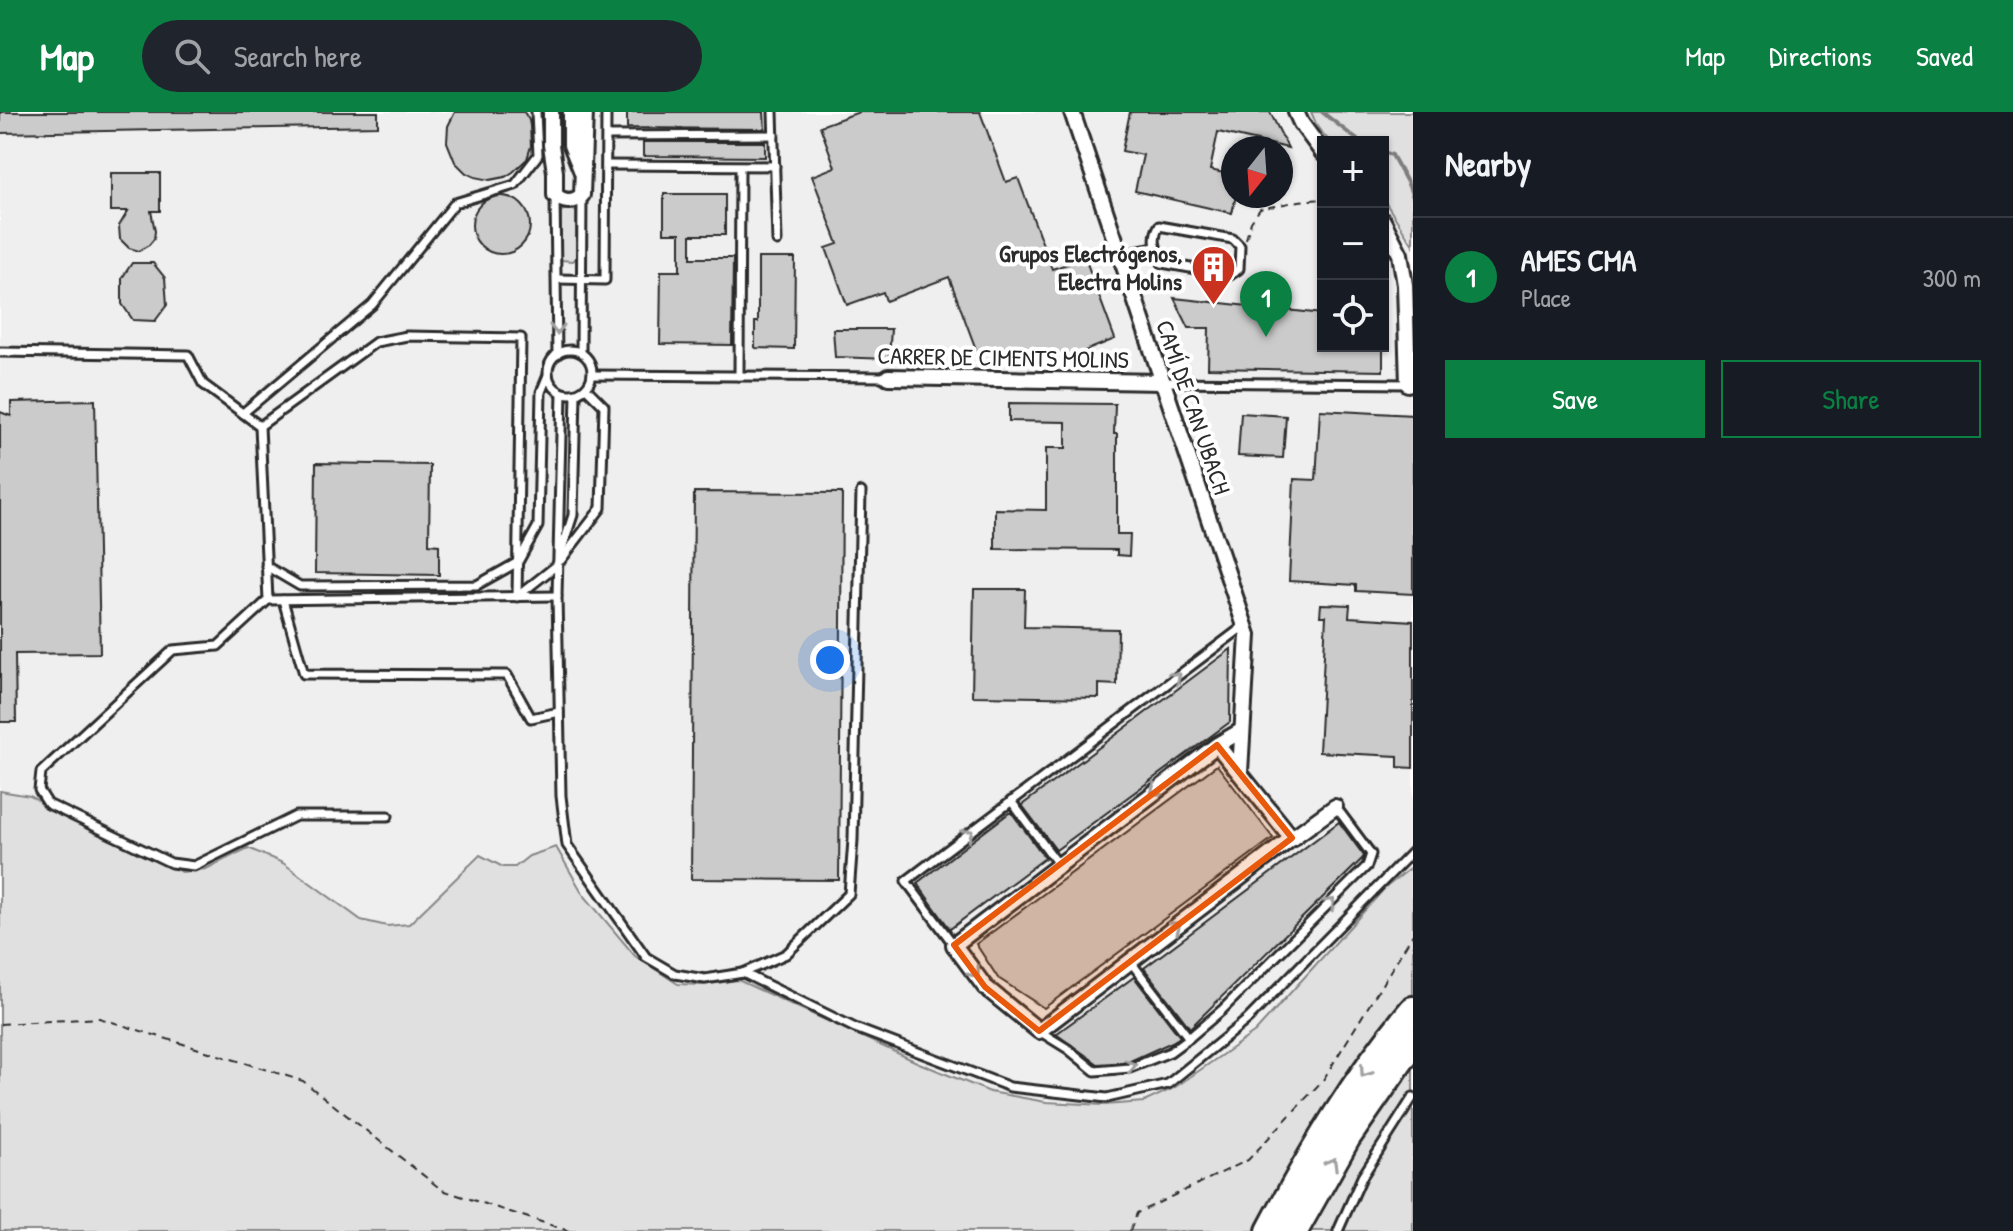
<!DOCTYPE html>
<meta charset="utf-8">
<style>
body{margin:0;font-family:"Patrick Hand",sans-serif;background:#20242c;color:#f1f3f6}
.controls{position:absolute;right:24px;top:24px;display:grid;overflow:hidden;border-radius:0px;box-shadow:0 2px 6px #0004}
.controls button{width:72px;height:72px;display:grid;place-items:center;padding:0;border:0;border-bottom:2px solid #363941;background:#171b24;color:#f1f3f6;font:40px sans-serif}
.compass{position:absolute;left:1221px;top:24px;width:72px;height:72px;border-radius:50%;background:#171b24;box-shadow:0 2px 6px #0004;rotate:197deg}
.you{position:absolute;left:830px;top:548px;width:28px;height:28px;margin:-20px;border:6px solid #fff;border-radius:50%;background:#1a73e8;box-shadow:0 0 0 12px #1a73e833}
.badge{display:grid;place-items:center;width:52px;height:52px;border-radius:50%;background:#0b8043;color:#fff;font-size:26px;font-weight:700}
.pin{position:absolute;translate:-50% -66px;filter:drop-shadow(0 2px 4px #0008)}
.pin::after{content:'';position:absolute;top:42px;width:28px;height:24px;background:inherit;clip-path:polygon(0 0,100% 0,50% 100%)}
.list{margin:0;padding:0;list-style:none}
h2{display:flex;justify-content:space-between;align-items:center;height:104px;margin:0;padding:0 32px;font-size:34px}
h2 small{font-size:26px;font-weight:400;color:#9ea1a6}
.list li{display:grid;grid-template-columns:52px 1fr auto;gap:24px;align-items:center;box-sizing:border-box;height:120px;padding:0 32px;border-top:2px solid #363941}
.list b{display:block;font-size:30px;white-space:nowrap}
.list p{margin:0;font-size:26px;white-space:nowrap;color:#9ea1a6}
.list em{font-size:26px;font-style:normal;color:#9ea1a6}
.actions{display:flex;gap:16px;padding:24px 32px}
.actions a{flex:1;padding:18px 0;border:2px solid #0b8043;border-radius:0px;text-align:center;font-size:28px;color:#0b8043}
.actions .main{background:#0b8043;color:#fff}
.icon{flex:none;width:44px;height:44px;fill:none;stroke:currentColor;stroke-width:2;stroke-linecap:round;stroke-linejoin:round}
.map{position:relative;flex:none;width:1413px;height:1119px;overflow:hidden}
header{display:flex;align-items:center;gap:48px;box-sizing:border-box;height:112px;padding:0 40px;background:#0b8043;color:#fff}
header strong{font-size:38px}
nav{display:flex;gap:44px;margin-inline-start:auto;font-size:28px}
.search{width:560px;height:72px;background:#20242c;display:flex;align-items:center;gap:20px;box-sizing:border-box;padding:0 28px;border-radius:44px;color:#9ea1a6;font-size:30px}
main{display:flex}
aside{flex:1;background:#171b24}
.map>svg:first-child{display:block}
</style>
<header>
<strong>Map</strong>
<div class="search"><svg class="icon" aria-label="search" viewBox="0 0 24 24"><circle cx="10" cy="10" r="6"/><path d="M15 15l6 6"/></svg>Search here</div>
<nav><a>Map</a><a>Directions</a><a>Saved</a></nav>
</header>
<main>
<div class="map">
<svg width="1413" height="1119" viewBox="0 0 1413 1119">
<rect width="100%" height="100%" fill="#fff"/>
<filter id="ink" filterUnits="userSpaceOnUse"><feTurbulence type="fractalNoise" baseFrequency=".0125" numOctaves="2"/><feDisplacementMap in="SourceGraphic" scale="16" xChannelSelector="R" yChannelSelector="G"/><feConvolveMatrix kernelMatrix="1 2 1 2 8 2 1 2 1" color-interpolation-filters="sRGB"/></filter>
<g filter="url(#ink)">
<path fill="#efefef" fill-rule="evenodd" d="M 0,0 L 1311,0 L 1318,16 L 1330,30 L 1323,30 L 1323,234 L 1383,234 L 1383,87 L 1413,133 L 1413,754 L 1385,776 L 1255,920 L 1204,956 L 1174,976 L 1144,990 L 1104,993 L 1046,990 L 990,980 L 919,951 L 702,873 L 679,872 L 636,844 L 583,782 L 556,735 L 529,744 L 516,755 L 503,755 L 480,743 L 409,812 L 387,814 L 361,808 L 283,751 L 248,736 L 206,757 L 182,760 L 91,719 L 30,684 L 0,679 ZM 1233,36 L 1281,36 L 1281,84 L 1233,84 Z"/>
<g fill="#e0e0e0" stroke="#868686" stroke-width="2">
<polygon points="1311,0 1413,0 1413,133 1383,87 1383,30 1330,30 1318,16"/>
<polygon points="563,98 574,98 576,100 576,146 573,149 561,148 561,100"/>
<polygon points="0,679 30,684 91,719 182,760 206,757 248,736 283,751 361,808 387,814 409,812 480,743 503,755 515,755 529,744 556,735 583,782 635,844 678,872 702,873 738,868 919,951 990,980 1046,990 1104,993 1144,990 1174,976 1255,920 1385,776 1413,754 1413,1119 0,1119"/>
</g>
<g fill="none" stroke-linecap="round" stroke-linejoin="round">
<g stroke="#7e7e7e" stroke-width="4">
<polyline points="1322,0 1360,30"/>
<polyline points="1383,40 1392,43 1408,72 1413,85"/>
</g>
</g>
<g fill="#cbcbcb" stroke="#2b2b2b" stroke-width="2">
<polygon points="0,0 378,0 378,14 0,21"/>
<polygon points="455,0 524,0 529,8 530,14 531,34 527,47 513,60 505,65 490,68 475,65 466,61 455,50 447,30 448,14"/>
<polygon points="627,0 764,0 765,17 627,16"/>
<polygon points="859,0 980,0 1006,70 1018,66 1052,157 1085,146 1115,227 1080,241 977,240 949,165 886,189 883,180 847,193 826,136 838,132 812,64 835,55 820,14"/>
<polygon points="1130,0 1270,0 1288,36 1218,20 1210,58 1233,63 1233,84 1236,84 1232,101 1227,100 1135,79 1143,43 1122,39"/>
<polygon points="643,30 765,30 765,45 643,44"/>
<polygon points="111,61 160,61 160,99 151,99 155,119 154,127 149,133 139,139 129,136 120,127 119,114 128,99 111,99"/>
<polygon points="664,82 725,82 725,123 691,123 691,146 733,146 732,233 660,232 661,159 680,159 680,121 664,121"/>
<circle cx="501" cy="113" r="29"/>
<polygon points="758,146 795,146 794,237 755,236 755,210 758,210"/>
<polygon points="132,151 153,151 165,166 167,193 155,209 133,208 122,192 122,166"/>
<polygon points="1174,186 1323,202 1323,234 1383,234 1383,259 1208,256 1209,216 1189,216"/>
<polygon points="833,217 891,217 889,247 835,245"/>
<polygon points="95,288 100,541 15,542 16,610 0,610 0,300 11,304 11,290"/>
<polygon points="1009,291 1115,292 1114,322 1117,322 1117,422 1130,422 1129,444 1117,443 1117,438 995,437 995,397 1046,398 1046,336 1066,336 1066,310 1009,309"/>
<polygon points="1320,298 1413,303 1413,482 1356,479 1356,473 1289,469 1294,367 1316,368"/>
<polygon points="1241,301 1286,304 1283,346 1238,344"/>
<polygon points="316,351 430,353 429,432 439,433 439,463 315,461"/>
<polygon points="694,380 842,381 839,768 691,767"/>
<polygon points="974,477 1025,477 1024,515 1118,517 1117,573 1099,572 1099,586 972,584"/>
<polygon points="1321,492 1350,493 1349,505 1413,509 1413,656 1398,655 1398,644 1319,640 1326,504 1320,504"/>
<polygon points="1231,537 1230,610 1056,738 1022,693"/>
<polygon points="1217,653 1273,726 1044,896 998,866 976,832"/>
<polygon points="1009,701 1012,701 1045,746 950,817 917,771"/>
<polygon points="1339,710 1364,744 1362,747 1190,916 1144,856"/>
<polygon points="1134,865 1180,925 1172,930 1128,950 1098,952 1056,922"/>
</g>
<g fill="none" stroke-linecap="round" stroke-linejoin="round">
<defs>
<g id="service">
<polyline points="773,0 777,129"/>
<polyline points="607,24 774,23"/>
<polyline points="607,53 775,54"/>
<polyline points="555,85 557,243"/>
<path d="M 1159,114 L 1233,127 L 1240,134 L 1239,157 L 1230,163 L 1162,151 C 1157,138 1151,127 1159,114 Z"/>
<polyline points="1119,142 1155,135"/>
<polyline points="557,167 605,168 606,0"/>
<circle cx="570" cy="260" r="22"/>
<polyline points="0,240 188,243 203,272 260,314 268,488"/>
<polyline points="581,241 582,83"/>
<polyline points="592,263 888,265"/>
<polyline points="739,264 740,55"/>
<polyline points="1163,270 1411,272"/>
<polyline points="562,281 557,484 561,684 567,733 646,845 675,862 705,867 743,861 786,842 849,782 853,728 861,380"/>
<polyline points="243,301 372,193 455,91 515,73 538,43 536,0"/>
<polyline points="260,314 376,230 407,224 521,226 517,485"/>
<polyline points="561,448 601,396 604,294 586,276"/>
<polyline points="266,454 300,474 477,473 518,450 538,414 541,280 548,263"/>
<polyline points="519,483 557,453 573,403 576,282"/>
<polyline points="283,488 304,562 507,563 531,606 559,600"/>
<polyline points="1011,689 1058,752"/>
<polyline points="388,704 296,704 194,754 171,751 48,692 39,678 41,660 173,538 218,534 268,488 557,484"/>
<polyline points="954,833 906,769 1244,514"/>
<polyline points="1130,849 1189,926"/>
<polyline points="743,861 855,916 1010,975 1107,986 1168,972 1248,907 1413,739"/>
<polyline points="1039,919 1068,937 1095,959 1130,956 1170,940 1189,926 1222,898 1367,754 1371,742 1336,695"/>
<polyline points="1338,1119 1362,1065 1413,985"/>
</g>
<g id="minor">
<path d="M 551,0 L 551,33 L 555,60 L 555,83 C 564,91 574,91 582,83 L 585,0"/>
<polyline points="571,0 571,33 582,60"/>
<polyline points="1072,0 1248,523 1240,660"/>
<polyline points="1296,0 1301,11 1323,41"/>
<polyline points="1383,109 1400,142 1405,173 1408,272"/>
<polyline points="888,265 1162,270"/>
<polyline points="1217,633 1292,726 1039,919 985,875 954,833 1217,633 1241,619"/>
<polyline points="1292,726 1335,695"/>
</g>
<g id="motorway">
<path d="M 1270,1119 C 1311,1042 1356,965 1413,898"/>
<polyline points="1294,1119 1347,1025 1413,930"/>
</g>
</defs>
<use href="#service" stroke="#2b2b2b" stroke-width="13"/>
<use href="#minor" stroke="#2b2b2b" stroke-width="20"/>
<use href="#motorway" stroke="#2b2b2b" stroke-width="32"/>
<g stroke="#2b2b2b" stroke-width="2" stroke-dasharray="8 6" stroke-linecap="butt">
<polyline points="1246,127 1251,110 1260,97 1299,89 1323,87"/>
<polyline points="0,912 99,906 303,969 442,1078 569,1119"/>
<polyline points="1130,1119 1137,1101 1248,1048 1323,968 1413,822"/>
</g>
<use href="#service" stroke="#fff" stroke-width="7"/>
<use href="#minor" stroke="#fff" stroke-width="14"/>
<use href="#motorway" stroke="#fff" stroke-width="26"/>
</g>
<defs><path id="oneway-chevron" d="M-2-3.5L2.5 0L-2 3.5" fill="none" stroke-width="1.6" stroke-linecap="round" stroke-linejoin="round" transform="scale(2)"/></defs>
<g stroke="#a0a0a0">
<use href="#oneway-chevron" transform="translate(557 217) rotate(90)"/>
<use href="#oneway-chevron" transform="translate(1176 565) rotate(-37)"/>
<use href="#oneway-chevron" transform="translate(1155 679) rotate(143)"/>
<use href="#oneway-chevron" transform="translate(968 722) rotate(-37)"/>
<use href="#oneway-chevron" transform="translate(1330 791) rotate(-45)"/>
<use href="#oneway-chevron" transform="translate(1176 814) rotate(-37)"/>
<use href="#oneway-chevron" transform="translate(975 861) rotate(53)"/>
<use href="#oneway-chevron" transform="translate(1131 954) rotate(-14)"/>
<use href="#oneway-chevron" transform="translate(1365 960) rotate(125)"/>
<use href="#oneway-chevron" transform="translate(1332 1051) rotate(-61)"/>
</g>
</g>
<path fill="#e8590c" fill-opacity="0.2" stroke="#e8590c" stroke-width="6" stroke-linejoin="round" d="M 1217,633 L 1292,726 L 1039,919 L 985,875 L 954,833 Z"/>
<defs>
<symbol id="building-pin" viewBox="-11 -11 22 30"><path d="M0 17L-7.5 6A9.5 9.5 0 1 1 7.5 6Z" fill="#c8321e" stroke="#fff"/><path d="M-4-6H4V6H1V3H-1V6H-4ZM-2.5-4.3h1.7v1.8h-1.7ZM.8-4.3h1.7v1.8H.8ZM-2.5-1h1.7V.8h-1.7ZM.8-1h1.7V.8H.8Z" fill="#fff"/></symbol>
</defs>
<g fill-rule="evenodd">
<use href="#building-pin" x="1188" y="130" width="51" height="69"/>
</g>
<g text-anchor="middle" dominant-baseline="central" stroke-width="8" stroke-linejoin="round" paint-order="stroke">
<g font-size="24" font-weight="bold" fill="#2b2b2b" stroke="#fff" text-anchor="end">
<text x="1182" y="141">Grupos Electrógenos,<tspan x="1182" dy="28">Electra Molins</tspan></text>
</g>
<g font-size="24" fill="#2b2b2b" stroke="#fff">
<text transform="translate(1003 245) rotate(1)">CARRER DE CIMENTS MOLINS</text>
<text transform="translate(1194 295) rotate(71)">CAMÍ DE CAN UBACH</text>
</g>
</g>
</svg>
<div class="controls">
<button>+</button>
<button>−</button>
<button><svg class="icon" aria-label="locate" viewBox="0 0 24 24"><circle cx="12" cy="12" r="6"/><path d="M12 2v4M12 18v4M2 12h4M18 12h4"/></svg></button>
</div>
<svg class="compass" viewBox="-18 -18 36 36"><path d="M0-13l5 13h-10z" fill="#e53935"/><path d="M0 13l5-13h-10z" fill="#9ea1a6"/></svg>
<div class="you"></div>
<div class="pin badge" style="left:1266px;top:225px">1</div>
</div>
<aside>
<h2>Nearby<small></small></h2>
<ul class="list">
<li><span class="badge">1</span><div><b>AMES CMA</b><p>Place</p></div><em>300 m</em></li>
</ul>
<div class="actions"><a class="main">Save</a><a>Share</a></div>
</aside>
</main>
